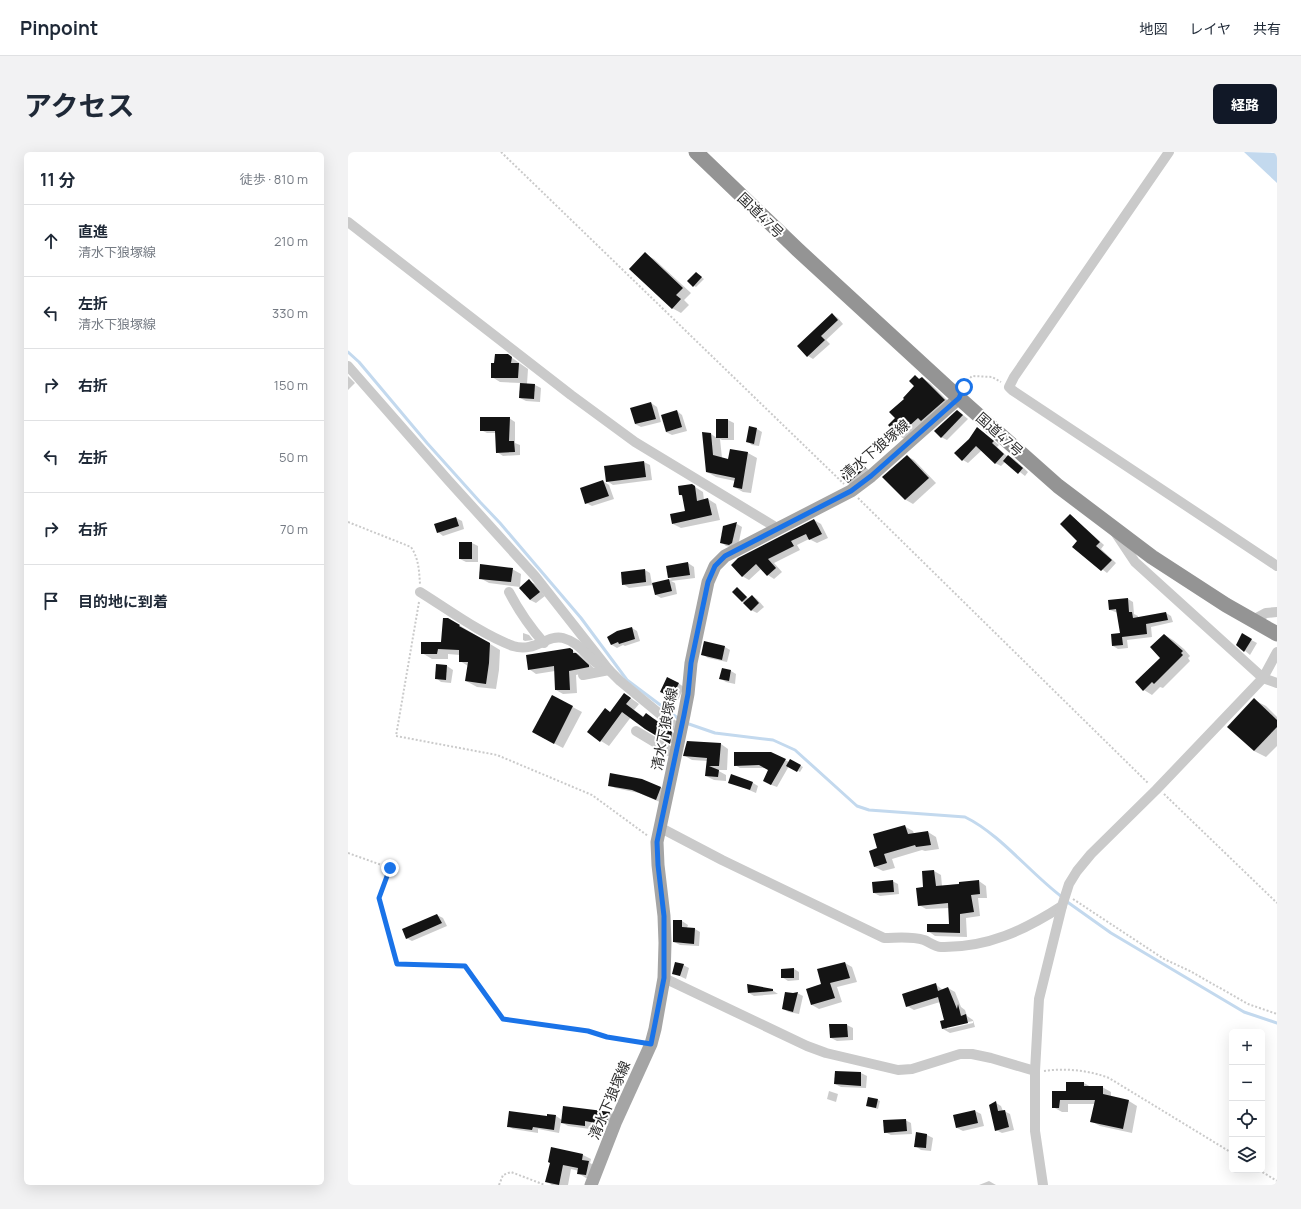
<!DOCTYPE html>
<html lang="ja">
<meta charset="utf-8">
<style>
body{margin:0;font-family:Manrope,"Noto Sans JP",sans-serif;background:#f2f2f3;color:#1f2937}
.controls{position:absolute;right:12px;bottom:12px;display:grid;overflow:hidden;border-radius:6px;box-shadow:0 4px 16px #0002}
.controls button{width:36px;height:36px;display:grid;place-items:center;padding:0;border:0;border-bottom:1px solid #e0e1e3;background:#fff;color:#1f2937;font:20px sans-serif}
.stop{position:absolute;width:12px;height:12px;margin:-9px;border:3px solid #1a73e8;border-radius:50%;background:#fff}
.stop.end{background:#1a73e8;border-color:#fff;box-shadow:0 1px 4px #0008}
.list{margin:0;padding:0;list-style:none}
h2{display:flex;justify-content:space-between;align-items:center;height:52px;margin:0;padding:0 16px;font-size:17px}
h2 small{font-size:13px;font-weight:400;color:#747a83}
.list li{display:grid;grid-template-columns:26px 1fr auto;gap:12px;align-items:center;box-sizing:border-box;height:72px;padding:0 16px;border-top:1px solid #e0e1e3}
.list b{display:block;font-size:15px;white-space:nowrap}
.list p{margin:0;font-size:13px;white-space:nowrap;color:#747a83}
.list em{font-size:13px;font-style:normal;color:#747a83}
.icon{flex:none;width:22px;height:22px;fill:none;stroke:currentColor;stroke-width:2;stroke-linecap:round;stroke-linejoin:round}
.map{position:relative;flex:none;width:929px;height:1033px;overflow:hidden;border-radius:6px}
header{display:flex;align-items:center;gap:24px;box-sizing:border-box;height:56px;padding:0 20px;background:#fff;border-bottom:1px solid #e0e1e3}
header strong{font-size:19px}
nav{display:flex;gap:22px;margin-inline-start:auto;font-size:14px}
.intro{display:flex;align-items:center;justify-content:space-between;box-sizing:border-box;height:96px;padding:0 24px}
h1{margin:0;font-size:28px}
.button{padding:10px 18px;border-radius:6px;background:#111827;color:#fff;font-size:14px;font-weight:700}
main{display:flex;gap:24px;padding:0 24px}
aside{flex:1;background:#fff;border-radius:6px;box-shadow:0 4px 16px #0002}
.map>svg:first-child{display:block}
</style>
<header>
<strong>Pinpoint</strong>
<nav><a>地図</a><a>レイヤ</a><a>共有</a></nav>
</header>
<div class="intro"><h1>アクセス</h1><a class="button">経路</a></div>
<main>
<aside>
<h2>11 分<small>徒歩 · 810 m</small></h2>
<ul class="list">
<li><svg class="icon" aria-label="ahead" viewBox="0 0 24 24"><path d="M12 20V5M6 11l6-6 6 6"/></svg><div><b>直進</b><p>清水下狼塚線</p></div><em>210 m</em></li>
<li><svg class="icon" aria-label="left" viewBox="0 0 24 24"><path d="M17 20v-9H6M10 6l-5 5 5 5"/></svg><div><b>左折</b><p>清水下狼塚線</p></div><em>330 m</em></li>
<li><svg class="icon" aria-label="right" viewBox="0 0 24 24"><path d="M7 20v-9h11M14 6l5 5-5 5"/></svg><div><b>右折</b></div><em>150 m</em></li>
<li><svg class="icon" aria-label="left" viewBox="0 0 24 24"><path d="M17 20v-9H6M10 6l-5 5 5 5"/></svg><div><b>左折</b></div><em>50 m</em></li>
<li><svg class="icon" aria-label="right" viewBox="0 0 24 24"><path d="M7 20v-9h11M14 6l5 5-5 5"/></svg><div><b>右折</b></div><em>70 m</em></li>
<li><svg class="icon" aria-label="arrive" viewBox="0 0 24 24"><path d="M6 21V4h12l-3 4 3 4H6"/></svg><div><b>目的地に到着</b></div></li>
</ul>
</aside>
<div class="map">
<svg width="929" height="1033" viewBox="0 0 929 1033">
<rect width="100%" height="100%" fill="#fff"/>
<polygon fill="#c3d9ee" points="896,0 929,1 929,31"/>
<g fill="#0003" fill-rule="evenodd">
<polygon points="297,102 306,107 343,141 336,148 341,153 333,161 324,156"/>
<polygon points="350,123 356,127 348,135 346,134"/>
<polygon points="484,162 490,166 495,172 478,188 482,192 465,207 460,204"/>
<polygon points="160,203 180,217 179,232 187,233 193,236 192,250 178,249 172,246 173,231 152,230 144,225 147,212"/>
<polygon points="0,224 7,231 0,238"/>
<polygon points="567,224 572,227 574,226 582,231 604,253 558,288 550,283 548,266 568,234"/>
<polygon points="303,251 309,255 313,270 293,275 287,272"/>
<polygon points="329,259 334,263 339,279 324,283 318,280"/>
<polygon points="610,259 620,267 599,288 593,285"/>
<polygon points="161,266 167,270 167,291 172,293 172,303 155,304 149,300 149,281 139,281 133,278"/>
<polygon points="380,268 386,271 386,288 374,288 372,287 374,306 381,308 383,298 400,301 409,306 403,341 395,340 386,335 387,329 368,325 359,320 363,282 369,286"/>
<polygon points="630,276 651,293 649,295 660,305 661,304 666,307 680,320 677,324 658,309 653,314 647,311 634,298 620,311 615,308 621,287"/>
<polygon points="409,277 414,280 411,294 404,293 399,289"/>
<polygon points="559,304 566,308 588,331 565,352 558,348 536,325"/>
<polygon points="510,309 515,313 523,320 506,334 500,331"/>
<polygon points="296,310 302,313 304,328 265,333 259,329 258,315"/>
<polygon points="255,329 261,333 266,347 244,354 238,351"/>
<polygon points="344,333 355,340 356,348 360,347 368,352 372,368 333,376 325,372 338,360 335,344 332,343"/>
<polygon points="722,363 726,366 756,393 753,397 768,411 759,421 726,395 731,389"/>
<polygon points="108,366 114,369 116,377 95,384 90,380"/>
<polygon points="466,368 473,372 480,386 469,391 461,387 449,393 452,398 426,411 434,420 426,427 420,423 414,416 401,428 394,424 384,413"/>
<polygon points="389,372 394,375 390,394 387,396 378,394 373,390"/>
<polygon points="112,391 124,391 130,394 130,410 118,410 112,407"/>
<polygon points="340,411 346,415 347,426 323,429 327,431 329,442 313,446 308,443 305,433 281,436 275,432 297,418 302,421 304,432 324,427 321,426 319,414"/>
<polygon points="164,417 173,422 172,435 141,431 132,426"/>
<polygon points="181,429 187,432 197,444 188,451 182,448"/>
<polygon points="389,436 401,447 404,444 409,447 416,455 409,461 403,458 394,449"/>
<polygon points="780,447 785,450 786,462 790,464 790,466 818,461 823,464 825,470 803,475 804,485 779,488 780,496 770,497 765,494 773,482 770,461 762,458"/>
<polygon points="111,473 152,498 151,518 148,537 129,535 118,529 120,514 112,509 112,503 100,502 100,507 84,507 74,501 94,491"/>
<polygon points="284,476 289,479 292,489 277,494 275,493 269,496 264,493 260,485"/>
<polygon points="175,481 181,483 185,488 177,489 175,488"/>
<polygon points="817,483 825,488 836,497 842,504 840,506 842,509 815,536 812,535 804,543 796,538 814,506"/>
<polygon points="894,483 909,491 902,503 889,492"/>
<polygon points="377,495 382,498 379,510 360,506 354,502"/>
<polygon points="222,497 232,503 248,518 228,523 229,541 215,542 208,538 207,519 188,522 181,517"/>
<polygon points="89,513 99,514 105,518 103,531 93,530 88,526"/>
<polygon points="375,517 383,519 388,522 387,532 378,530 373,527"/>
<polygon points="330,531 336,535 330,548 313,540"/>
<polygon points="277,542 291,552 286,558 296,565 307,567 332,586 330,595 298,576 283,565 261,594 253,589 263,561"/>
<polygon points="204,544 234,560 215,596 194,585"/>
<polygon points="906,548 918,554 929,565 929,594 918,605 906,599"/>
<polygon points="373,592 380,597 379,618 369,618 378,623 378,629 366,628 358,624 359,609 344,608 337,604"/>
<polygon points="423,601 441,610 442,608 455,615 452,620 441,614 429,635 421,632 422,618 417,616 392,616 387,613"/>
<polygon points="382,630 405,631 410,634 408,641"/>
<polygon points="261,633 312,635 318,639 314,651 291,641 267,636"/>
<polygon points="556,674 565,679 566,682 580,680 588,685 591,697 577,699 574,698 544,707 547,716 535,719 527,715 531,697"/>
<polygon points="586,719 593,723 594,734 631,729 638,734 639,746 630,746 632,764 618,766 619,785 587,784 580,779 602,773 601,756 578,757 571,753 576,736 575,720"/>
<polygon points="544,729 550,732 551,742 532,744 526,741"/>
<polygon points="89,763 95,766 99,774 64,789 58,786"/>
<polygon points="334,769 340,773 339,776 347,777 352,780 351,794 332,793 326,790"/>
<polygon points="497,811 504,815 509,830 489,835 494,850 471,857 464,853 475,833"/>
<polygon points="335,813 341,816 338,827 325,821"/>
<polygon points="446,817 451,820 451,828 440,829 434,825"/>
<path d="M 587,832 L 595,838 L 600,836 L 607,840 L 613,855 L 617,858 L 619,864 L 625,868 L 627,875 L 602,881 L 595,877 L 598,869 L 592,850 L 566,858 L 559,854 ZM 625,869 L 625,871 L 599,877 L 599,875 Z"/>
<polygon points="424,838 430,842 406,844 401,841"/>
<polygon points="449,841 455,844 451,862 441,860 435,857 445,842"/>
<polygon points="499,873 505,876 505,888 489,889 483,886"/>
<polygon points="488,920 513,921 519,924 518,936 493,935 487,932"/>
<polygon points="736,931 743,935 754,935 763,940 763,945 781,949 789,954 784,981 752,974 743,969 747,952 720,952 720,960 714,960 705,955 719,940"/>
<polygon points="481,939 490,942 488,950 479,947"/>
<polygon points="530,948 532,949 530,957 519,954"/>
<polygon points="648,951 653,954 655,959 656,959 662,962 666,978 654,981 648,978"/>
<polygon points="216,955 262,961 268,964 264,975 243,972 242,977 220,974 213,970 211,981 190,977 190,981 165,977 160,974 208,964 214,968"/>
<polygon points="627,959 633,962 636,974 615,979 609,976"/>
<polygon points="557,968 563,971 564,982 543,983 537,980"/>
<polygon points="569,981 579,983 585,986 583,999 573,998 567,994"/>
<polygon points="235,1003 243,1007 242,1011 249,1015 246,1027 238,1026 230,1021 231,1019 223,1017 220,1033 204,1033 199,1030 203,1011"/>
<polygon points="641,1029 648,1033 631,1033"/>
</g>
<g fill="none" stroke-linecap="round" stroke-linejoin="round">
<g stroke="#c3d9ee" stroke-width="3">
<polyline points="0,200 11,210 79,291 132,350 152,371 204,432 233,466 279,528 331,567"/>
<path d="M 338,571 L 367,581 L 425,588 L 447,598 L 509,654 L 521,658 L 617,665 C 652,682 682,721 714,745"/>
<polyline points="718,749 763,781 896,860 929,871"/>
</g>
</g>
<g fill="#141414">
<polygon points="297,100 335,136 328,143 333,147 324,157 281,117"/>
<polygon points="348,120 354,125 345,135 339,129"/>
<polygon points="484,161 490,168 473,184 477,188 459,205 449,194"/>
<polygon points="147,202 160,202 164,205 163,211 171,211 170,226 143,226 143,211 146,211"/>
<polygon points="567,223 571,227 574,225 597,248 573,269 570,266 550,284 540,273 547,266 541,260 556,247 555,246 566,234 561,229"/>
<polygon points="172,231 187,232 186,247 171,246"/>
<polygon points="303,250 308,267 287,272 282,256"/>
<polygon points="329,258 334,275 318,280 313,263"/>
<polygon points="609,258 615,263 593,286 586,279"/>
<polygon points="132,265 162,265 161,289 166,289 167,300 148,301 147,279 132,279"/>
<rect x="368" y="267" width="12" height="19"/>
<polygon points="401,274 409,276 406,292 398,290"/>
<polygon points="629,275 646,289 644,291 656,302 647,312 628,294 614,309 606,301 621,287"/>
<polygon points="354,280 363,281 365,303 380,307 382,297 400,300 394,337 385,335 387,326 358,320"/>
<polygon points="559,303 581,326 557,348 534,325"/>
<polygon points="660,303 675,316 670,322 655,309"/>
<polygon points="510,308 518,316 500,331 493,324"/>
<polygon points="296,309 298,325 258,330 256,314"/>
<polygon points="255,328 261,344 237,352 232,336"/>
<polygon points="344,332 347,334 349,349 360,346 364,363 324,372 322,362 337,359 334,343 331,343 330,334"/>
<polygon points="722,362 752,390 748,394 764,408 753,419 724,395 729,389 712,372"/>
<polygon points="108,365 111,374 89,381 86,372"/>
<polygon points="466,367 474,382 461,388 458,382 443,389 446,394 420,407 428,416 419,424 408,412 394,425 383,413 390,406"/>
<polygon points="389,370 384,391 381,393 372,391 375,374"/>
<rect x="111" y="390" width="13" height="17"/>
<polygon points="340,410 342,423 320,426 318,414"/>
<polygon points="132,412 165,416 163,430 131,427"/>
<polygon points="297,417 298,430 274,433 273,420"/>
<polygon points="181,427 192,440 182,448 171,436"/>
<polygon points="321,427 324,439 307,443 304,431"/>
<polygon points="389,435 399,445 394,450 384,440"/>
<polygon points="404,443 411,451 403,459 395,451"/>
<polygon points="780,446 781,460 784,460 785,466 818,460 820,468 798,472 799,482 774,485 775,493 764,494 763,482 772,481 768,457 761,458 760,448"/>
<polygon points="95,466 100,466 112,473 111,474 142,491 141,511 138,532 117,529 120,510 111,510 111,498 90,497 89,502 73,502 73,490 93,490"/>
<polygon points="284,475 287,487 271,492 270,490 263,493 259,485 269,479"/>
<polygon points="894,481 904,487 896,500 888,493"/>
<polygon points="816,482 835,499 833,501 835,503 806,532 804,530 795,539 787,530 812,506 802,495"/>
<polygon points="356,489 377,494 374,508 353,503"/>
<polygon points="222,496 225,498 225,501 228,501 241,513 241,515 221,519 222,538 207,538 206,514 180,518 178,503"/>
<polygon points="88,512 99,513 98,528 87,527"/>
<polygon points="374,516 383,518 381,529 371,527"/>
<polygon points="319,525 331,531 324,545 312,540"/>
<polygon points="276,541 283,546 278,552 295,565 298,561 324,580 322,592 297,577 274,560 252,590 239,580 257,556 262,560"/>
<polygon points="204,543 225,554 206,592 184,580"/>
<polygon points="906,546 929,568 929,575 906,599 879,575"/>
<polygon points="339,589 373,591 371,614 361,614 371,618 370,625 357,624 359,606 335,604"/>
<polygon points="386,600 423,600 438,607 423,633 415,629 420,618 411,613 386,614"/>
<polygon points="442,607 453,613 449,620 438,614"/>
<polygon points="262,621 294,627 313,635 308,648 284,638 260,634"/>
<polygon points="383,622 405,630 402,638 380,631"/>
<polygon points="557,673 560,682 580,679 583,693 568,695 567,693 536,702 539,711 526,715 521,699 529,696 525,682"/>
<polygon points="586,718 588,734 611,732 611,730 631,728 632,742 623,743 626,760 612,762 612,781 579,780 579,772 601,772 600,751 570,754 568,736 575,735 574,719"/>
<polygon points="545,728 546,740 525,741 524,730"/>
<polygon points="89,762 94,771 58,787 54,777"/>
<polygon points="325,768 334,768 334,775 347,776 346,792 325,790"/>
<polygon points="327,810 336,812 332,824 324,822"/>
<polygon points="497,810 502,826 482,831 487,846 463,853 458,837 473,832 469,817"/>
<polygon points="446,816 446,826 433,826 433,817"/>
<polygon points="588,831 590,839 600,835 609,857 610,852 613,864 618,862 620,871 594,877 592,869 596,868 590,845 558,855 554,842"/>
<polygon points="399,832 425,837 425,839 400,841"/>
<polygon points="437,840 445,841 450,840 445,860 434,857"/>
<polygon points="481,872 499,872 500,885 482,886"/>
<polygon points="487,919 513,920 513,934 486,932"/>
<polygon points="718,930 736,930 736,934 755,934 755,942 781,948 775,977 742,970 747,948 712,948 711,956 704,956 704,939 718,939"/>
<polygon points="520,945 530,947 528,956 518,954"/>
<polygon points="648,949 650,959 657,958 661,975 647,979 641,953"/>
<polygon points="215,954 247,958 262,960 258,973 237,969 237,974 213,971"/>
<polygon points="627,958 630,971 608,976 605,963"/>
<polygon points="161,959 199,964 199,962 208,963 206,978 185,975 184,978 159,975"/>
<polygon points="558,967 559,979 536,981 535,968"/>
<polygon points="568,980 579,982 578,996 566,995"/>
<polygon points="203,995 235,1002 234,1008 241,1009 238,1023 229,1022 230,1016 215,1013 211,1033 197,1030 202,1011 200,1010"/>
</g>
<g fill="none" stroke-linecap="round" stroke-linejoin="round">
<g stroke="#cacaca" stroke-width="2" stroke-dasharray="2 2" stroke-linecap="butt">
<polyline points="153,0 496,332"/>
<polyline points="616,236 620,228 624,224 644,225 653,230"/>
<polyline points="510,346 801,632"/>
<path d="M 0,370 L 63,395 C 71,407 71,419 72,432"/>
<polyline points="71,450 48,584 149,603 244,643 300,684"/>
<polyline points="816,642 929,751"/>
<polyline points="0,701 42,716 31,746 49,812 117,814 155,867 240,879 259,885 292,890"/>
<polyline points="725,747 816,807 842,819 900,852 929,862"/>
<path d="M 696,919 C 717,916 740,918 761,926 L 884,1001"/>
<polyline points="911,1018 929,1029"/>
<polyline points="0,1032 2,1033"/>
<polyline points="151,1033 155,1023 163,1020 197,1033"/>
</g>
<g stroke="#cacaca" stroke-width="10">
<polyline points="821,0 666,225 661,235 664,238 929,414"/>
<polyline points="0,70 223,243 287,290 429,376"/>
<polyline points="0,214 100,328 187,424 261,518 272,529 324,572 333,577"/>
<polyline points="767,380 787,410 915,526 929,531"/>
<path d="M 72,440 C 101,458 133,482 165,494 C 187,501 199,482 215,486 C 230,490 236,501 247,510 C 250,512 254,514 258,516"/>
<path d="M 161,440 C 171,459 182,475 196,491"/>
<polyline points="905,468 918,461 929,460"/>
<polyline points="235,523 261,518"/>
<polyline points="288,579 328,603"/>
<path d="M 313,676 L 374,708 L 536,786 C 549,786 563,784 576,788 C 581,790 587,795 593,795 C 639,796 677,778 714,754"/>
<polyline points="316,826 459,894 478,901 550,918 564,917 612,902 624,902 643,906 687,919"/>
<polyline points="695,1033 687,979 687,919 691,847 714,754 721,732 729,719 743,702 808,638 915,526 929,500"/>
</g>
<polyline stroke="#a5a5a5" stroke-width="13" points="243,1033 268,969 303,892 307,877 316,826 317,791 316,764 310,713 309,690 336,563 340,542 343,511 360,430 367,414 377,404 503,339 523,324 611,246"/>
<polyline stroke="#949494" stroke-width="15" points="348,0 450,98 611,246 710,334 804,405 878,453 929,482"/>
</g>
<g fill="none" stroke-linecap="round" stroke-linejoin="round">
<polyline stroke="#1a73e8" stroke-width="5" points="42,716 31,746 49,812 117,814 155,867 240,879 259,885 303,892 316,826 316,764 310,713 309,690 336,563 340,542 343,511 360,430 367,414 377,404 503,339 523,324 611,246 616,235"/>
</g>
<g text-anchor="middle" dominant-baseline="central" stroke-width="4" stroke-linejoin="round" paint-order="stroke">
<g font-size="14" fill="#2d2d2d" stroke="#fff">
<text transform="translate(413 63) rotate(44)">国道47号</text>
<text transform="translate(652 282) rotate(42)">国道47号</text>
<text transform="translate(527 297) rotate(-40)">清水下狼塚線</text>
<text transform="translate(316 577) rotate(-79)">清水下狼塚線</text>
<text transform="translate(261 948) rotate(-67)">清水下狼塚線</text>
</g>
</g>
</svg>
<div class="controls">
<button>+</button>
<button>−</button>
<button><svg class="icon" aria-label="locate" viewBox="0 0 24 24"><circle cx="12" cy="12" r="6"/><path d="M12 2v4M12 18v4M2 12h4M18 12h4"/></svg></button>
<button><svg class="icon" aria-label="layers" viewBox="0 0 24 24"><path d="M12 4l9 5-9 5-9-5zM3 14l9 5 9-5"/></svg></button>
</div>
<div class="stop" style="left:616px;top:235px"></div>
<div class="stop end" style="left:42px;top:716px"></div>
</div>
</main>
